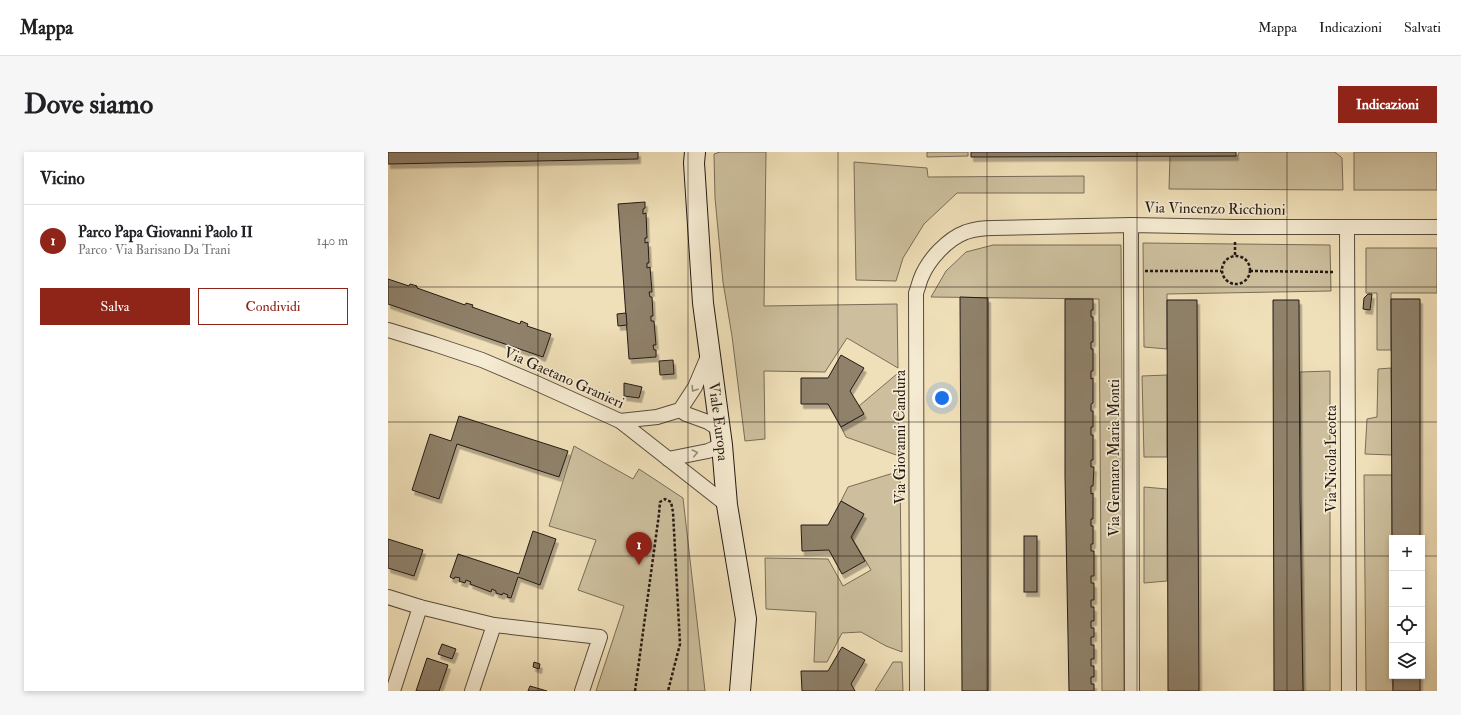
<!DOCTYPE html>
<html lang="it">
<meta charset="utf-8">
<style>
body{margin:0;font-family:"IM FELL Double Pica",serif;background:#f6f6f6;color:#202124}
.controls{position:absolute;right:12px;bottom:12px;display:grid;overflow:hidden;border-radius:0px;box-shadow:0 2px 6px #0003}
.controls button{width:36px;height:36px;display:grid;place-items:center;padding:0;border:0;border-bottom:1px solid #e0e0e0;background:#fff;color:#202124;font:20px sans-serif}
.you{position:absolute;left:554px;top:246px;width:14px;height:14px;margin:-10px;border:3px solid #fff;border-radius:50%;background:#1a73e8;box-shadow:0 0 0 6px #1a73e833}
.badge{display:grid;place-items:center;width:26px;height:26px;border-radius:50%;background:#8f2418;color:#fff;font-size:13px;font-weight:700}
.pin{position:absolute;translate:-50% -33px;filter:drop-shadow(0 1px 2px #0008)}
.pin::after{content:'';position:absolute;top:21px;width:14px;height:12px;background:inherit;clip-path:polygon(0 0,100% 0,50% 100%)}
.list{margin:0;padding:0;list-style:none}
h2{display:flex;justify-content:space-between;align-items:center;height:52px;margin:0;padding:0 16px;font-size:17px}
h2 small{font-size:13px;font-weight:400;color:#757577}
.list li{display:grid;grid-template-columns:26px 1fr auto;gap:12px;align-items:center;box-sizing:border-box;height:72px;padding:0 16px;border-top:1px solid #e0e0e0}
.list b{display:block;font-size:15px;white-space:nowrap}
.list p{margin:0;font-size:13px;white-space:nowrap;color:#757577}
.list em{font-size:13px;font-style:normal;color:#757577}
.actions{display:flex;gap:8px;padding:12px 16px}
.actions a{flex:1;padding:9px 0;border:1px solid #8f2418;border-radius:0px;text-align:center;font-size:14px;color:#8f2418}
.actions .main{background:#8f2418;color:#fff}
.icon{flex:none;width:22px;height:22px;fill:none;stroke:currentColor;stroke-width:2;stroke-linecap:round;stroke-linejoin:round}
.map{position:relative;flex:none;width:1049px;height:539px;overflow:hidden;border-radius:0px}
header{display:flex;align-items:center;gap:24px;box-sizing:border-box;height:56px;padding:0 20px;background:#fff;border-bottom:1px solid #e0e0e0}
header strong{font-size:19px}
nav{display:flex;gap:22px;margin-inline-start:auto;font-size:14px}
.intro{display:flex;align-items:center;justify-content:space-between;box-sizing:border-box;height:96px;padding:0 24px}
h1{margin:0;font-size:28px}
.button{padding:10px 18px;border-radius:0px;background:#8f2418;color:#fff;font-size:14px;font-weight:700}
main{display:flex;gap:24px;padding:0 24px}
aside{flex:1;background:#fff;border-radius:0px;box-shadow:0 2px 6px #0003}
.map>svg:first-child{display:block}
</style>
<header>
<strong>Mappa</strong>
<nav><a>Mappa</a><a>Indicazioni</a><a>Salvati</a></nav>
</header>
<div class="intro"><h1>Dove siamo</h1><a class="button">Indicazioni</a></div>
<main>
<aside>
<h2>Vicino<small></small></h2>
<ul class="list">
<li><span class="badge">1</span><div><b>Parco Papa Giovanni Paolo II</b><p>Parco · Via Barisano Da Trani</p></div><em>140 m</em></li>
</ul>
<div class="actions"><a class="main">Salva</a><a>Condividi</a></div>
</aside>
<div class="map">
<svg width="1049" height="539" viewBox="0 0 1049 539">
<defs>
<filter id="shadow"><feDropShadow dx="2.5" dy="4.5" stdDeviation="0" flood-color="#0004"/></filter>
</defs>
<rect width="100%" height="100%" fill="#f0e0b9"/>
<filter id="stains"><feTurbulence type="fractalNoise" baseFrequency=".005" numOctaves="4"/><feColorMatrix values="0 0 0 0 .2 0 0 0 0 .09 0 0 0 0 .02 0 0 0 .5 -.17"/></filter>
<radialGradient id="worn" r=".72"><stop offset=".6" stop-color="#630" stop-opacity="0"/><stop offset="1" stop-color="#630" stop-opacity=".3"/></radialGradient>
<g fill="#cdbf9d" stroke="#796d58">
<polygon points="332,0 378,0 376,154 509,152 510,216 459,186 437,220 376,219 377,287 357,289 344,184 335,130 327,46 326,2"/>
<polygon points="539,0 580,0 580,4 539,5"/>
<polygon points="851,0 947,0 954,6 955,38 781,37 782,4 850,4"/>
<rect x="966" y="0" width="83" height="38"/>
<polygon points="466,10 539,16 540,25 696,24 696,41 569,41 536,72 515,106 508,129 468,128"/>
<polygon points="755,91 942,93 943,139 779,142 779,197 756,195"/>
<polygon points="605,93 733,93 736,539 714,539 711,147 543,145 558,119 578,100"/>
<polygon points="978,96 1049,96 1049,141 1003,141 1003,198 989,198 989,141 978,141"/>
<polygon points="1003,216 1004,303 977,302 979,267 989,265 990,217"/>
<polygon points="942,219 942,539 915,539 912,220"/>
<polygon points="510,221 511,304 458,285 453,275 476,262 471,254"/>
<polygon points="779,223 779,305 756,305 754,224"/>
<polygon points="186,294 245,327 251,317 295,346 317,539 208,539 236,454 190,438 208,388 161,374"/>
<polygon points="512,319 514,500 498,494 473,480 454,481 439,510 426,510 428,460 378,457 377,406 440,407 455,434 483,418 464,386 476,362 453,349 460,335"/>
<polygon points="976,323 1004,323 1004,524 1005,539 978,539"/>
<polygon points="756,335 779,337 779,429 756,431"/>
<polygon points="505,510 514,510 515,539 487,539"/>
</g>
<g fill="#8f816a" stroke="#251b14" filter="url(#shadow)">
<polygon points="0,0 250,0 250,7 0,12"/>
<polygon points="583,0 848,0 848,4 583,5"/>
<polygon points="257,50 257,56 255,57 255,62 258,61 259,86 257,86 257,91 260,90 261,111 259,111 259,116 262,115 264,140 261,140 262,145 264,145 265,164 263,164 263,169 266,169 268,193 265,193 266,198 268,198 268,205 241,207 230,52"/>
<polygon points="0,127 21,134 22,132 29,134 29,136 77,153 78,151 85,153 84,155 132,172 133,169 140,172 139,174 163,182 155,205 0,152"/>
<polygon points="980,142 984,142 982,158 975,157 976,146"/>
<polygon points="572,145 600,146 600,539 574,539"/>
<polygon points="677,147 705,147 705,158 703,158 703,165 705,165 705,190 703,190 703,197 705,197 705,219 703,219 703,227 705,226 705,251 703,252 703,259 705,259 705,275 703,275 703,283 705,283 705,308 703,308 703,315 706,315 705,334 703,334 703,342 705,341 705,367 703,367 703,374 705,374 705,392 703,392 703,399 706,399 706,424 703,424 703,431 706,431 706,448 703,448 703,455 706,455 706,469 703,469 703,476 706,476 706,485 703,485 703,493 706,493 706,507 703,507 703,514 706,514 706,525 703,525 703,532 706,532 706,539 681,539 677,325"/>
<polygon points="1003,147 1032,147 1032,386 1004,386"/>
<polygon points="779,148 809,148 811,539 780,539"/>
<polygon points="885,148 911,148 912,347 915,539 886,539"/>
<polygon points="238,161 239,173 230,174 229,162"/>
<polygon points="453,203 476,216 462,239 476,262 453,275 440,252 413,252 413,226 440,226"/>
<polygon points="285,208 286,222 272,223 271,209"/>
<polygon points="236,231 254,235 251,246 236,244"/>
<polygon points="71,264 180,299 171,325 69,292 51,347 24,338 42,282 63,289"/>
<polygon points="453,349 476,362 463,385 477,409 454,422 441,398 414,399 413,373 440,373"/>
<polygon points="145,379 168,387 152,433 130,425 123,446 119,445 120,443 115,441 114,443 108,441 108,439 104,437 103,440 82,432 83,430 78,428 77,431 71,429 72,426 67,425 66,427 62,425 70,402 131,422"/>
<rect x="636" y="384" width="13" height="56"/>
<polygon points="0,387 35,398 26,424 0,416"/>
<polygon points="54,492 68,497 64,507 50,502"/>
<polygon points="454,495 477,508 463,532 467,539 414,539 413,519 440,519"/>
<polygon points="39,506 60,513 51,539 28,539"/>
<polygon points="146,510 152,512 151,517 145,515"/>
<rect x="1005" y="524" width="27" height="15"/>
<polygon points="142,534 159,539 140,539"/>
</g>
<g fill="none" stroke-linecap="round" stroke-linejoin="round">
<defs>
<g id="street">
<polyline points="743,73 744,539"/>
<polyline points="959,75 961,539"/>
<polyline points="0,178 46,192 94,208 148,231 232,269 339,353"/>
<polyline points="292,258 298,262 320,270 331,277"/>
<polyline points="232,269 269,265 292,258 307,235 321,202"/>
<polyline points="280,307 320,299 334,293"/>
<polyline points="0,445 32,455 106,473 212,485 194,539"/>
<polyline points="5,539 32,455"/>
<polyline points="84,539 106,473"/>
<path d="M 529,539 L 528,141 C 530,136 531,131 533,126 C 540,108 559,87 578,80 C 587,77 596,76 605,76 L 743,73 L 847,75 L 1049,75"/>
</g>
<g id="secondary">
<path id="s1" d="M 307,0 L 306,11 L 315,151 L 334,293 L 339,353 L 358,467 L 352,539"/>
</g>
</defs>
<use href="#street" stroke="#584c3d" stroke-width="16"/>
<use href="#secondary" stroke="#251b14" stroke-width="22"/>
<g stroke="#251b14" stroke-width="2.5" stroke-dasharray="3 2" stroke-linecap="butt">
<polyline points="847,103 847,90"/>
<circle cx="848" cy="118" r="14"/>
<polyline points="757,119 833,119"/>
<polyline points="862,119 946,120"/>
<polyline points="247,539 271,362 272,350 277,347 283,350 285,360 292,492 280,539"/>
</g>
<use href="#street" stroke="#f5ebd2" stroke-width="14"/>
<use href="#secondary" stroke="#f5ebd2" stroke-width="20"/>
</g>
<defs><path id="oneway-chevron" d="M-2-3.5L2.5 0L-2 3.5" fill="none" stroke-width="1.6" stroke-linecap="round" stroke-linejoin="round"/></defs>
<g stroke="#978d7c">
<use href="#oneway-chevron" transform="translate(306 237) rotate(122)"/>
<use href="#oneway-chevron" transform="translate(307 301) rotate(-12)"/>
</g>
<path fill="none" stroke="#251b14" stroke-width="1" stroke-opacity="0.55" d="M 150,0 L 150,539M 300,0 L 300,539M 450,0 L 450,539M 599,0 L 599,539M 749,0 L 749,539M 899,0 L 899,539M 0,135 L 1049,135M 0,270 L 1049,270M 0,404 L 1004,404M 1034,404 L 1049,404"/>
<g text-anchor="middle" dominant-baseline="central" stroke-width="3.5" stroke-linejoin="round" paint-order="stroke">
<g font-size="15" fill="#251b14" stroke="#f5ebd2">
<text transform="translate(827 57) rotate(1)">Via Vincenzo Ricchioni</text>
<text transform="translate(176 226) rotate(24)">Via Gaetano Granieri</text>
<text stroke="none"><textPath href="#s1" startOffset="271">Viale Europa</textPath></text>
<text transform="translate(512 285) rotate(-90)">Via Giovanni Candura</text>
<text transform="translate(726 306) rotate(-90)">Via Gennaro Maria Monti</text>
<text transform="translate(943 307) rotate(-90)">Via Nicola Leotta</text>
</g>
</g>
<rect width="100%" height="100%" filter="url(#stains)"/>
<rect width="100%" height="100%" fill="url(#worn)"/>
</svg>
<div class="controls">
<button>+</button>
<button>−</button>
<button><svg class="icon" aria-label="locate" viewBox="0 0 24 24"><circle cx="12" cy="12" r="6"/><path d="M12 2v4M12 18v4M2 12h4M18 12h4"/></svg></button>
<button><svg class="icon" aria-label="layers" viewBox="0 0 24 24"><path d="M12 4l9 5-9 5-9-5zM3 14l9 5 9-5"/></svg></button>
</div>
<div class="you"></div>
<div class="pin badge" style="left:251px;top:413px">1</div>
</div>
</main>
